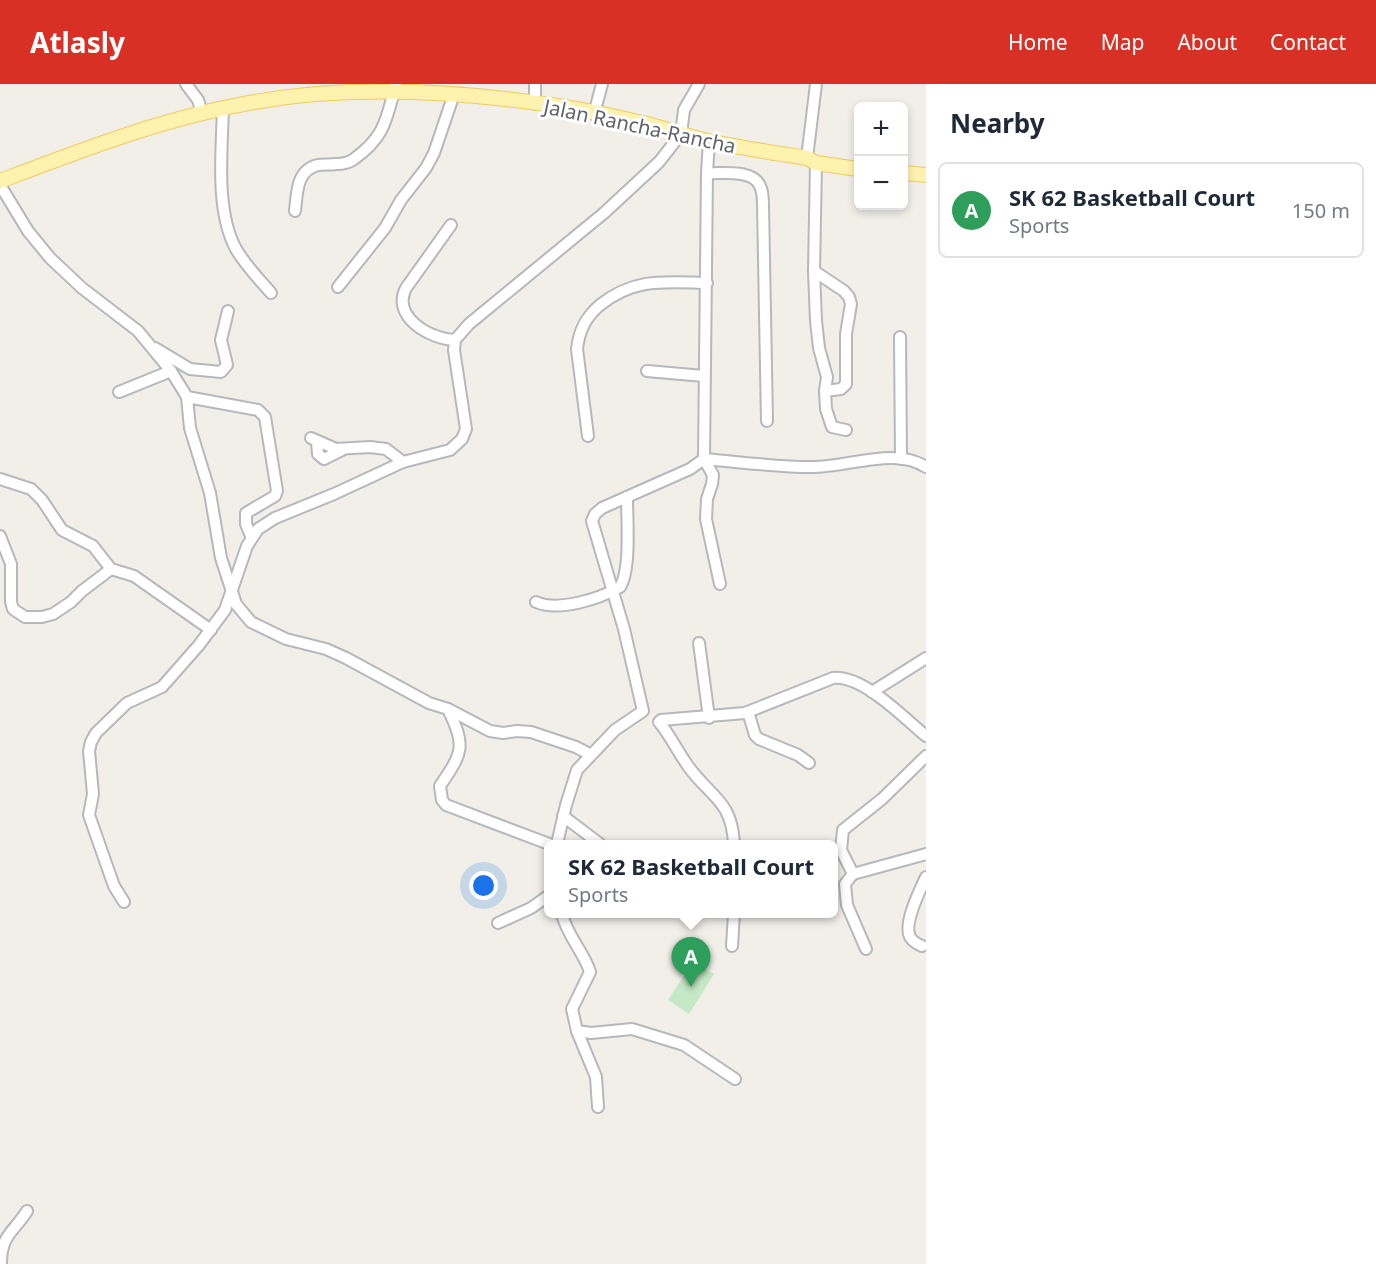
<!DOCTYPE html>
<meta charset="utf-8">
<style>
body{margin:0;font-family:"Noto Sans",sans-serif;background:#f6f6f7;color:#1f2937}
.controls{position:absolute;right:18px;top:18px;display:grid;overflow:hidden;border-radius:9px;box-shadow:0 3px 9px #0003}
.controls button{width:54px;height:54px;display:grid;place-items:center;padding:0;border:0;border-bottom:2px solid #e0e1e3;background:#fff;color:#1f2937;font:30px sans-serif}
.you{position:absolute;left:484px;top:802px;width:21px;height:21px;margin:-15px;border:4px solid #fff;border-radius:50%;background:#1a73e8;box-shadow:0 0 0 9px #1a73e833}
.badge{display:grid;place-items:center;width:39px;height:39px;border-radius:50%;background:#d93025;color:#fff;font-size:20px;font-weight:700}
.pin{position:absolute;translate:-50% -50px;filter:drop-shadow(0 2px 3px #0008)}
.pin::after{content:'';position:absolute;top:32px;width:21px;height:18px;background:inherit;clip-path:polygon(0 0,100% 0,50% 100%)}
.popup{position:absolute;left:544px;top:756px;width:294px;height:78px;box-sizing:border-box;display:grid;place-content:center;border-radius:9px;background:#fff;filter:drop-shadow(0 2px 4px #0005);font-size:20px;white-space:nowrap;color:#747a83}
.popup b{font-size:22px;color:#1f2937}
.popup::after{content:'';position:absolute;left:50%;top:100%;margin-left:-12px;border:12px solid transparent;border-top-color:#fff}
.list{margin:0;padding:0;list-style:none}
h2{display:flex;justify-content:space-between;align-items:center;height:78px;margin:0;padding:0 24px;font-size:26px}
h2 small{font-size:20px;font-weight:400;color:#747a83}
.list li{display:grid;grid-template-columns:39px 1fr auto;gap:18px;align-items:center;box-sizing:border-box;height:96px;margin:0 12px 12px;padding:0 12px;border:2px solid #e0e1e3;border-radius:9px}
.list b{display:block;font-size:22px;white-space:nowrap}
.list p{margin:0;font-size:20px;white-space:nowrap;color:#747a83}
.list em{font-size:20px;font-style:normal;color:#747a83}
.map{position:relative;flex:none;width:926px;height:1180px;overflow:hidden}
header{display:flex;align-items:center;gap:36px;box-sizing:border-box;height:84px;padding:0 30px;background:#d93025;color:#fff}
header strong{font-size:28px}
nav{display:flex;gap:33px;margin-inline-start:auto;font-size:21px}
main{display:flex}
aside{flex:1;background:#fff}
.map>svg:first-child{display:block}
</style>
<header>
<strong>Atlasly</strong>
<nav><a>Home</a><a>Map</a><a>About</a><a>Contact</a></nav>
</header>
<main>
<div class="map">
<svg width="926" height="1180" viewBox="0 0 926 1180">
<rect width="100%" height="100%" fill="#f1efe8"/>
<polygon fill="#c5e8c5" points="693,878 714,890 689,930 668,916"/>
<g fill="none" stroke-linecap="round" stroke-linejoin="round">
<defs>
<g id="minor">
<polyline points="186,0 198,16 202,29"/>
<polyline points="535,20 535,0"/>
<path d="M 223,24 C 222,66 215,127 236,165 C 245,181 259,195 271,209"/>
<polyline points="594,30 602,0"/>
<polyline points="807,74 816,0"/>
<polyline points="816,79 814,187 816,237 819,264 827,293 825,307 826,325 832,343 846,346"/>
<path d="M 707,89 C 722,90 753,85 760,102 C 763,108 763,115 763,121 L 767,337"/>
<polyline points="0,101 28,147 50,174 82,204 138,247 171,287 187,313 190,344 210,409 221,474 236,520 251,538 286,555 326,565 346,574 429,619 448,625 490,647 503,649 517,647 531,648 576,663 591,671"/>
<path d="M 295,127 C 297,110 296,86 318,81 C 324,80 330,81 336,80 C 343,80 349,79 354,75 C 386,52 386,35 396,0"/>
<path d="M 451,141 L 406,204 C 391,233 430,255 455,256"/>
<polyline points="814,187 844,207 849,213 851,220 846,250 846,300 841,305 825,307"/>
<polyline points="338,203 385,144 401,116 426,84 434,69 454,10"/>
<polyline points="900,253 901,375"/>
<polyline points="155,264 190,285 221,288 227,281 221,256 228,227"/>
<polyline points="647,287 704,292"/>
<polyline points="119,308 171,287"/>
<polyline points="187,313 258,326 265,333 277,407 275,412 246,429 246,440 251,452"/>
<path d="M 588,352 L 577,265 C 579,246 586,233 600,221 C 635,193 666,198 707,199"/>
<polyline points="311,354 336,365 370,363 386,365 403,378"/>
<polyline points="317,358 318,370 324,375 342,366"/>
<path d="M 704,375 C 740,378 775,383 811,383 C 846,384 895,362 926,383"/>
<polyline points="704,375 713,391 712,400 707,415 706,435 720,500"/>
<polyline points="0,395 31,405 42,416 62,446 93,462 111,485 134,492 211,546"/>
<polyline points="0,452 11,480 11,518 13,525 25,533 42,533 53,530 71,518 82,507 111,485"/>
<path d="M 536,518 C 558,528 599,515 620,503 C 631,486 627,435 627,413"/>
<polyline points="699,559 709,634"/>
<polyline points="872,608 926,574"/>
<path d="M 448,625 C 466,663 463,668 440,702 L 442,716 L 446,721 L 549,760"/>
<polyline points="748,628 755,651 759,655 798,671 809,679"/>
<polyline points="563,732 600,760"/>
<polyline points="557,760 566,721 577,686 615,646 643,627 624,545 592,437 595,430 602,424 690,385 704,375 707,89 709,57"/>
<path d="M 734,760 C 732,716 710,713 688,682 C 678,668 670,651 659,638 L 661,636 L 745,629 L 833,594 C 863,591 903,633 926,652"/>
<polyline points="853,790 841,766 843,746 882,715 926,672"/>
<polyline points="124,818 114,802 89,731 93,710 89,667 91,658 96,649 127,619 162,603 199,561 225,526 247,462 258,445 275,434 334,410 403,378 450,366 462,355 466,345 454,266 455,256 469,240 604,129 659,78 681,50 684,26 699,0"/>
<path d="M 562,830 C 567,852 584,868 590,888 L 572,925 L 577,947 L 591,949 L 632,945 L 684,961 L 735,995"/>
<polyline points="498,839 531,824 548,812"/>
<polyline points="732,862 734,830"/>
<path d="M 922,862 C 917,860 913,858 910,853 C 903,840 920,806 926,793"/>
<polyline points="866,865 847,821 845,800 853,790 926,770"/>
<polyline points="577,947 596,993 598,1023"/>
<path d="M 1,1180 C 1,1151 13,1149 27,1127"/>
</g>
<g id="major">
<polyline points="904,89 926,91"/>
<path d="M 0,97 C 84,65 167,33 255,18 C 354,0 459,7 558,22 C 585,26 612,32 638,38 C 662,43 685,52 708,57 C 741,64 774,69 807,74 L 816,79 L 858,85"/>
</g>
</defs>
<use href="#minor" stroke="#b5b8bc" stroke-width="14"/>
<use href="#major" stroke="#f2c960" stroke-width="16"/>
<use href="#minor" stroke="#fff" stroke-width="10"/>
<use href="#major" stroke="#fff2af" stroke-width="14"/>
</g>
<g text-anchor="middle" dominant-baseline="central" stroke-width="6" stroke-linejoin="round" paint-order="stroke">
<g font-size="20" fill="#5f6368" stroke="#fff">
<text transform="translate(640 42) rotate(12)">Jalan Rancha-Rancha</text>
</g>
</g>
</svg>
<div class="controls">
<button>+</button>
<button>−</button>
</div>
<div class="you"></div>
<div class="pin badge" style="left:691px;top:903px;background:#2e9e5b">A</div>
<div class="popup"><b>SK 62 Basketball Court</b>Sports</div>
</div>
<aside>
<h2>Nearby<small></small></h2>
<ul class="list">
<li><span class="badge" style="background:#2e9e5b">A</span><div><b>SK 62 Basketball Court</b><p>Sports</p></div><em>150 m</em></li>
</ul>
</aside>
</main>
